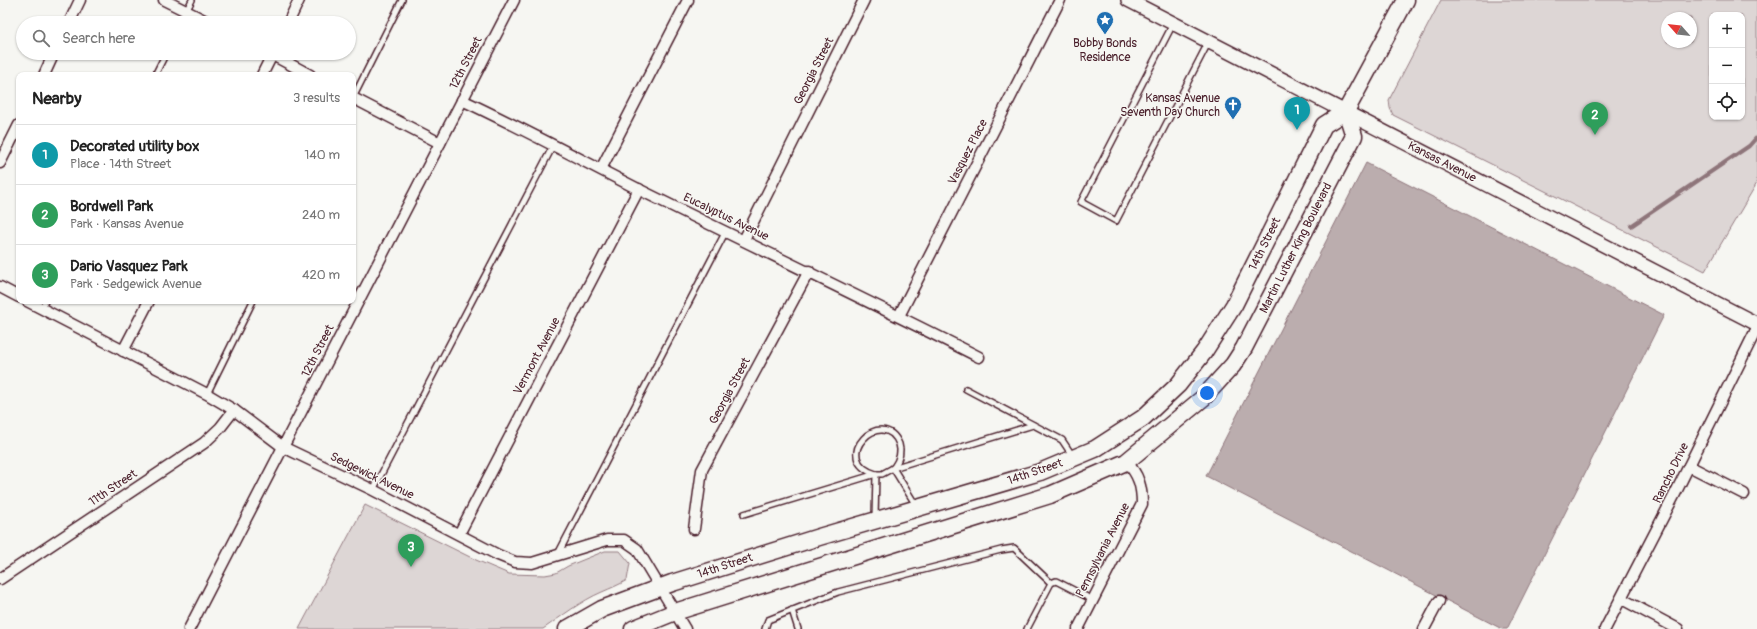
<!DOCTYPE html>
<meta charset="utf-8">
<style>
body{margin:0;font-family:Pangolin,sans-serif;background:#f6f6f6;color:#222}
.controls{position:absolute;right:12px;top:12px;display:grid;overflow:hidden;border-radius:8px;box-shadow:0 1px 3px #0004}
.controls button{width:36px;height:36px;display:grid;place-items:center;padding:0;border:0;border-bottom:1px solid #e0e0e0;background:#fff;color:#222;font:20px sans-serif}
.compass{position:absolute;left:1661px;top:12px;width:36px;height:36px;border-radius:50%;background:#fff;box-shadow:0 1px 3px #0004;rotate:297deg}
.you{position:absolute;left:1207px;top:393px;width:14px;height:14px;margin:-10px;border:3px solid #fff;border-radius:50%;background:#1a73e8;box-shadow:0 0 0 6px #1a73e833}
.badge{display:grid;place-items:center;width:26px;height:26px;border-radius:50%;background:#2563eb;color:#fff;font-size:13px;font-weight:700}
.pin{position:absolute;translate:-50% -33px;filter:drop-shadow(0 1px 2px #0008)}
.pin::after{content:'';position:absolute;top:21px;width:14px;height:12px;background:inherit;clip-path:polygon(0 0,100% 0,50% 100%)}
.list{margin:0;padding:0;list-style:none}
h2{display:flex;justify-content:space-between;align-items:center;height:52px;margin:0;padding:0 16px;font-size:17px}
h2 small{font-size:13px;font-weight:400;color:#767676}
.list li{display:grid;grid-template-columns:26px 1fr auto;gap:12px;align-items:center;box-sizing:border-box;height:60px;padding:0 16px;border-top:1px solid #e0e0e0}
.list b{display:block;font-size:15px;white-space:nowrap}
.list p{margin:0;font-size:13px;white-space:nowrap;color:#767676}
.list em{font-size:13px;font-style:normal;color:#767676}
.icon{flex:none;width:22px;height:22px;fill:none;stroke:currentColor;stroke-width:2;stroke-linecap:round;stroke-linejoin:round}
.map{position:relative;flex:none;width:1757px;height:629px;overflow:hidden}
.search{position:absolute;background:#fff;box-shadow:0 1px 3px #0004;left:16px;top:16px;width:340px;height:44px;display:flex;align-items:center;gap:10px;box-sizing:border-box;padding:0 14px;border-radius:22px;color:#767676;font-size:15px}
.panel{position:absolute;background:#fff;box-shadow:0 1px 3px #0004;left:16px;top:72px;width:340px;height:232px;border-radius:8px}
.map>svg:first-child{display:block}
</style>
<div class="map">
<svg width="1757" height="629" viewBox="0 0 1757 629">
<rect width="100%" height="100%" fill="#f6f6f2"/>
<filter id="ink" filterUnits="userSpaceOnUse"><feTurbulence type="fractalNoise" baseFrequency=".025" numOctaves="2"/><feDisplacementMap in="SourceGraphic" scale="8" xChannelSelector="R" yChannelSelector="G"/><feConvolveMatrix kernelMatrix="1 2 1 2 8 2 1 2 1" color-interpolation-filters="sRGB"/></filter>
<g filter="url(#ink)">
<g fill="#ddd6d5" stroke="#947a80" fill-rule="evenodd">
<path d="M 1441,0 L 1757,0 L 1757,183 L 1705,271 L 1393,115 L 1390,108 L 1389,100 ZM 1712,15 L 1742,15 L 1742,117 L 1712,117 ZM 1667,18 L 1691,18 L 1691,42 L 1667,42 Z"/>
<path d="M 365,505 L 476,560 L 509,574 L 545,575 L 556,573 L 568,566 L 605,551 L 620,551 L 630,563 L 627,580 C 619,585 611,588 602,592 C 581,601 562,616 543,629 L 299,629 Z"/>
</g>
<polygon fill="#bbadae" stroke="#8e747a" points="1366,163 1664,315 1507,629 1502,629 1206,476"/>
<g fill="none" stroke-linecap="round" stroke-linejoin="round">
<polyline stroke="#8e747a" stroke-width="4" points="1631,226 1749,146 1757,137"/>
<defs>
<g id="service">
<polyline points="180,23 192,0"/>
<polyline points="1173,24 1081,202 1116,221 1208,43"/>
<polyline points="155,75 166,53"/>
<polyline points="353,98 402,0"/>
<polyline points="42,309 45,301"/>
<polyline points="966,389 1062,440 1072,455"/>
<polyline points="207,394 253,301"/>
<polyline points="893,468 917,507"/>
<path d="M 876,474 C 828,459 883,405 899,444 C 902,453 899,460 894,467"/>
<polyline points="373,490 554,144"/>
<polyline points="744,514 876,474 882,474 893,468 1033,425"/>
<polyline points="875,519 876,474"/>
<polyline points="558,554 726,231"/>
<polyline points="792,610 798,629"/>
<polyline points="765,629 768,620 838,592 1001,550 1014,548 1051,583"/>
<polyline points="1027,629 1051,583 1056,581 1093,600"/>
</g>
<g id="minor">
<polyline points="164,0 210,23"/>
<polyline points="69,23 80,0"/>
<polyline points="288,23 299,0"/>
<polyline points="269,53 310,75"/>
<polyline points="44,75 54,53"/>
<polyline points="262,75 273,53"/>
<polyline points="353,98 440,143"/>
<path d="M 462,100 C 522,128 581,160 640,190 C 753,246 867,300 979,357"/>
<polyline points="0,163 19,125"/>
<polyline points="601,169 688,0"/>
<polyline points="744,240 864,0"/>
<polyline points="0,287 19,297"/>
<polyline points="27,301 207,394 234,410 283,447 373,490 498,555 515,562 532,563 607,540 624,540 637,549 685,629"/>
<polyline points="899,316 1060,0"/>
<polyline points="123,351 149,301"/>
<polyline points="1689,466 1744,494"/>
<polyline points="694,529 702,470 809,271"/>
<polyline points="459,534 639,189"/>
<polyline points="0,579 204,443 220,428 234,410"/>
<polyline points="1622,599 1678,629"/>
<polyline points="189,629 514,0"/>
<path d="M 1078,629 L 1142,504 C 1142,488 1139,474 1126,462"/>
<polyline points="1424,629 1439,601"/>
<polyline points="1605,629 1675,494 1757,328"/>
</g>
<polyline id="tertiary" points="1128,0 1757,324"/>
<g id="primary">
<polyline points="567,629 602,609 672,583 819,537 1040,472 1095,449 1143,418 1178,385 1204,352 1234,305 1324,125 1346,111"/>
<polyline points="633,629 675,612 1050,495 1126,462 1203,398 1233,365 1244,348 1354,136 1346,111 1406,0"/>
</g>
</defs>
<use href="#service" stroke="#4a1f2b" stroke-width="8"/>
<use href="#minor" stroke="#4a1f2b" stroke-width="13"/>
<use href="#tertiary" stroke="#4a1f2b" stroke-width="16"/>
<use href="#primary" stroke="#4a1f2b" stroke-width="19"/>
<use href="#service" stroke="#f6f6f2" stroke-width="5"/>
<use href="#minor" stroke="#f6f6f2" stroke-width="10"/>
<use href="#tertiary" stroke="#f6f6f2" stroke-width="13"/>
<use href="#primary" stroke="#f6f6f2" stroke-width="16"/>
</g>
</g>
<defs>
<symbol id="sight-pin" viewBox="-11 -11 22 30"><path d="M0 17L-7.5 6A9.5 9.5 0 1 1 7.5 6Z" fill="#1f6fb2" stroke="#f6f6f2"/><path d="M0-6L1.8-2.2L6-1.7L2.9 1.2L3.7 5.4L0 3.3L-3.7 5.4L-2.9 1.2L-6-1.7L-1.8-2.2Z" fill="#fff"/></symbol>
<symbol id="church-pin" viewBox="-11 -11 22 30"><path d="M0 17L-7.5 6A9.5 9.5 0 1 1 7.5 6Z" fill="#1f6fb2" stroke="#f6f6f2"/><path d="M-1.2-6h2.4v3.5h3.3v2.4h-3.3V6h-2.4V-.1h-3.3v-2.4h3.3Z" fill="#fff"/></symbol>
</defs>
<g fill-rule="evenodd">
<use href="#sight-pin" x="1095" y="10" width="20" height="27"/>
<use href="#church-pin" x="1223" y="95" width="20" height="27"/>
</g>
<g text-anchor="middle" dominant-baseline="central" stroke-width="3" stroke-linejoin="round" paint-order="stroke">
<g font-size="12" fill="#4a1f2b" stroke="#f6f6f2">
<text x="1105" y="43">Bobby Bonds<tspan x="1105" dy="14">Residence</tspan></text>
<text x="1220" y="98" text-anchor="end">Kansas Avenue<tspan x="1220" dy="14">Seventh Day Church</tspan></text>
</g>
<g font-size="12" fill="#4a1f2b" stroke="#f6f6f2">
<text transform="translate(466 63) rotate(-63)">12th Street</text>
<text transform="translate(814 71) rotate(-63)">Georgia Street</text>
<text transform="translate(968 152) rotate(-63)">Vasquez Place</text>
<text transform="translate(1442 162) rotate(27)">Kansas Avenue</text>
<text transform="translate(726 217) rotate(26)">Eucalyptus Avenue</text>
<text transform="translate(1265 244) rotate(-64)">14th Street</text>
<text transform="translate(1296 248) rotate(-63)">Martin Luther King Boulevard</text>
<text transform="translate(318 351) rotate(-63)">12th Street</text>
<text transform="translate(537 356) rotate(-62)">Vermont Avenue</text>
<text transform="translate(730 391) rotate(-62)">Georgia Street</text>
<text transform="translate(1035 472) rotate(-19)">14th Street</text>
<text transform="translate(1671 473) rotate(-64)">Rancho Drive</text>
<text transform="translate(372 476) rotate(26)">Sedgewick Avenue</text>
<text transform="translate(113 488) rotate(-34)">11th Street</text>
<text transform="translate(1103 550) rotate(-63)">Pennsylvania Avenue</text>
<text transform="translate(725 566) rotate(-18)">14th Street</text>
</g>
</g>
</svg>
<div class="controls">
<button>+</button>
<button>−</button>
<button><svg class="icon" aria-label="locate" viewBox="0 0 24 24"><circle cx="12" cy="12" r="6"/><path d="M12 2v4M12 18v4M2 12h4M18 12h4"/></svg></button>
</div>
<svg class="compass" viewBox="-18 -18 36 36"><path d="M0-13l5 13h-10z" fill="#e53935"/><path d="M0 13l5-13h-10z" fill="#767676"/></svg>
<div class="you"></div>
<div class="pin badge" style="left:1297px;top:130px;background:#0f9aa8">1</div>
<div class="pin badge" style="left:1595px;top:135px;background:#2e9e5b">2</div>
<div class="pin badge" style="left:411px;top:567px;background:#2e9e5b">3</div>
<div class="search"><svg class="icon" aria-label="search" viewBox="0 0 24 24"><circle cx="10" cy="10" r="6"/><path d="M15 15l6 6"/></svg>Search here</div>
<section class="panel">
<h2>Nearby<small>3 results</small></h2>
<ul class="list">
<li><span class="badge" style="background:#0f9aa8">1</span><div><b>Decorated utility box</b><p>Place · 14th Street</p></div><em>140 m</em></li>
<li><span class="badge" style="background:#2e9e5b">2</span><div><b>Bordwell Park</b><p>Park · Kansas Avenue</p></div><em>240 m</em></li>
<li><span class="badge" style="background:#2e9e5b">3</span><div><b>Dario Vasquez Park</b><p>Park · Sedgewick Avenue</p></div><em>420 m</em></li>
</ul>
</section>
</div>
